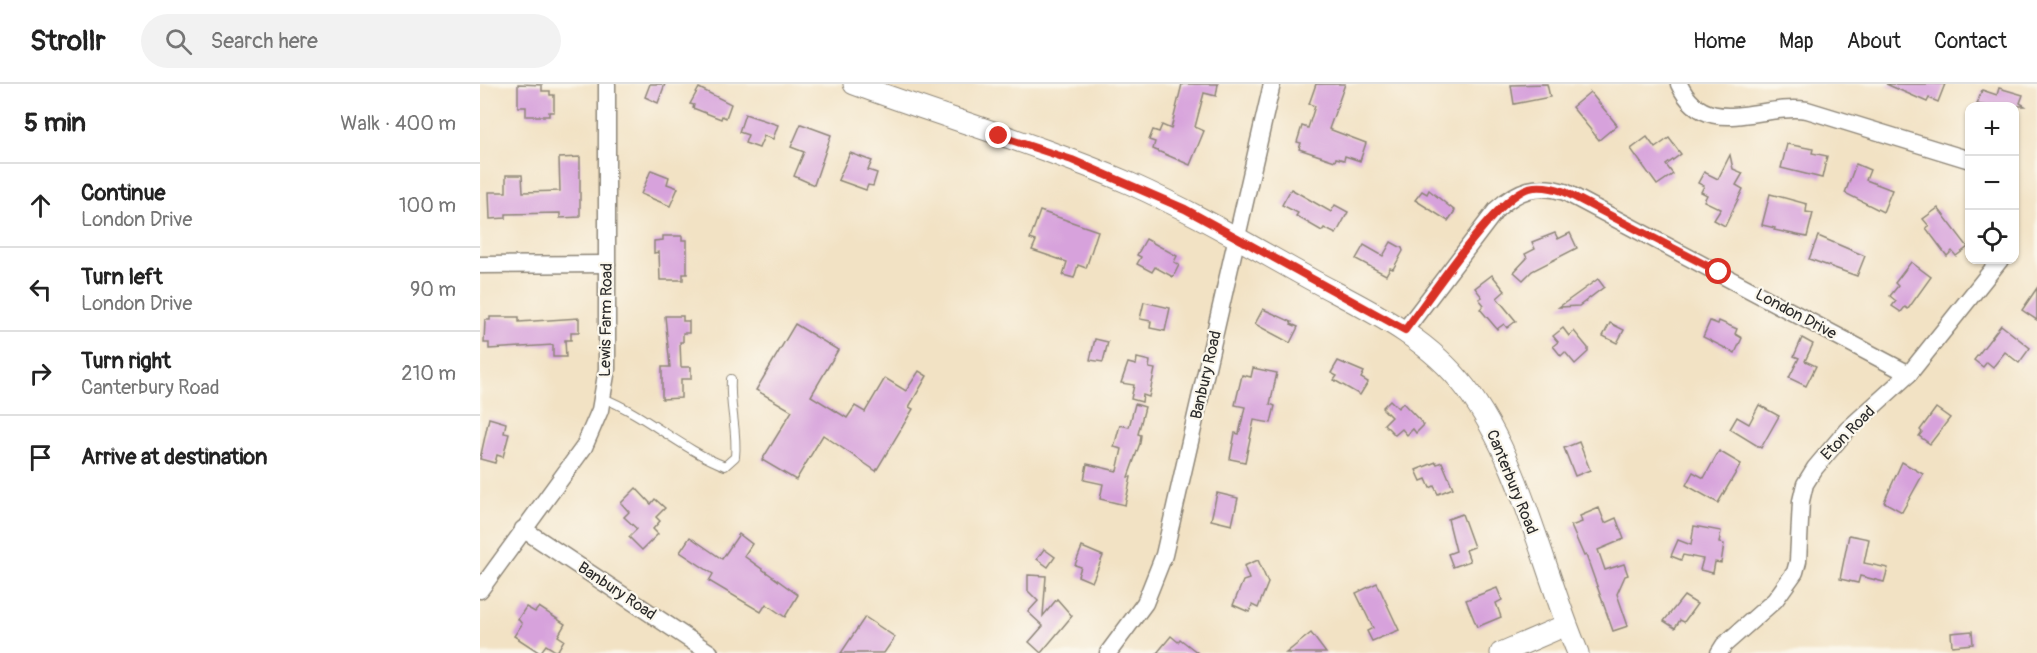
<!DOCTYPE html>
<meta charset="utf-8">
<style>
body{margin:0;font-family:Pangolin,sans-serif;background:#f2f2f2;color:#222}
.controls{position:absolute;right:18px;top:18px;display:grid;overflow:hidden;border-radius:12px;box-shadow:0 2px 4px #0004}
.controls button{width:54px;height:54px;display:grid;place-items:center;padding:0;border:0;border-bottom:2px solid #e0e0e0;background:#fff;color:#222;font:30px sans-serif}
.stop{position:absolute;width:18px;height:18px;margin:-14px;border:4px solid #d93025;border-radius:50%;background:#fff}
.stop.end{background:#d93025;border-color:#fff;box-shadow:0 2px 6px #0008}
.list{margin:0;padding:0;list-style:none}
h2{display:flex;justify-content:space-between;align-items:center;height:78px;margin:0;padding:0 24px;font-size:26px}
h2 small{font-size:20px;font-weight:400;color:#767676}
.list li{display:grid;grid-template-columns:39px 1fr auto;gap:18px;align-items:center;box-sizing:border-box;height:84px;padding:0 24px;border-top:2px solid #e0e0e0}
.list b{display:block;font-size:22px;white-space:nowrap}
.list p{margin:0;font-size:20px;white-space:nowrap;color:#767676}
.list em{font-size:20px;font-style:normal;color:#767676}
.icon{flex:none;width:33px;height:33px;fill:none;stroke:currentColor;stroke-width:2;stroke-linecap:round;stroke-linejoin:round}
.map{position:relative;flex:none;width:1557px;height:569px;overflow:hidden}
header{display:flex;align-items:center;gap:36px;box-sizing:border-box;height:84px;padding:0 30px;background:#fff;border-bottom:2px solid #e0e0e0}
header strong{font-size:28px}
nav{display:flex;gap:33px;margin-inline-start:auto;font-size:21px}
.search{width:420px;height:54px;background:#f2f2f2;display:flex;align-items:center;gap:15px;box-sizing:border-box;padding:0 21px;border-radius:33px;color:#767676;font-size:22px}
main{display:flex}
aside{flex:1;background:#fff}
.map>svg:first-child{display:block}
</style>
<header>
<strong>Strollr</strong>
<div class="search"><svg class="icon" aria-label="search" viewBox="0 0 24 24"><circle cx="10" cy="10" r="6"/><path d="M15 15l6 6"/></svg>Search here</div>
<nav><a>Home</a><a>Map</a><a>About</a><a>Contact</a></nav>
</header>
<main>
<aside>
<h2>5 min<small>Walk · 400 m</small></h2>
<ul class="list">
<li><svg class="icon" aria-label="ahead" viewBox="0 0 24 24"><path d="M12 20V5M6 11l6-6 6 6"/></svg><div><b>Continue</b><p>London Drive</p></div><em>100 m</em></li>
<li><svg class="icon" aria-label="left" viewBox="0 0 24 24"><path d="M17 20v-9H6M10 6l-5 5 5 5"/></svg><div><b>Turn left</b><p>London Drive</p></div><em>90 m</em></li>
<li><svg class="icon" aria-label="right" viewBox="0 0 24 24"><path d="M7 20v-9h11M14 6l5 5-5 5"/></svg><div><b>Turn right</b><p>Canterbury Road</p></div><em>210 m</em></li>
<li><svg class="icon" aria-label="arrive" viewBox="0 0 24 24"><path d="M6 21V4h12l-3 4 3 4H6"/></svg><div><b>Arrive at destination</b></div></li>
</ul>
</aside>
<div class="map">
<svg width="1557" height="569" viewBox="0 0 1557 569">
<rect width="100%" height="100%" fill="#fbf7ec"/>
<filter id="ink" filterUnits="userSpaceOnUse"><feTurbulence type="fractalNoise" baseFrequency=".0167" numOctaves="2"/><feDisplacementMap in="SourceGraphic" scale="12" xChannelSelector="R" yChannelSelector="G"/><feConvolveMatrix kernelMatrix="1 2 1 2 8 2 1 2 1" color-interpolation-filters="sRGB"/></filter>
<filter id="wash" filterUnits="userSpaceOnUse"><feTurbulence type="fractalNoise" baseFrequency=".008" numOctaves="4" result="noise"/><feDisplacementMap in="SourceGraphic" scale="24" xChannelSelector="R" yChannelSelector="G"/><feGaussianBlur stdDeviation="1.35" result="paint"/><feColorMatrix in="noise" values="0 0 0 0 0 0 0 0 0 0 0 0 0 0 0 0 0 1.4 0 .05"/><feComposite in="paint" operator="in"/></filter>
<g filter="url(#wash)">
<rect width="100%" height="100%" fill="#f2e2c4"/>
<g id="blocks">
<g fill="#d7a2dc">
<polygon points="38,0 62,1 62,7 70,7 70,11 74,11 74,28 69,28 69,32 46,32 46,23 38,23"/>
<polygon points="170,0 185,0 178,19 165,13"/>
<polygon points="702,0 738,0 736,12 724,9 715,43 724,47 710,81 673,65 675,58 669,56 673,46 679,48 682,41 691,45"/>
<polygon points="836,0 865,0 849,45 886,59 880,77 865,72 864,76 856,74 855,77 819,65 821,59 817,58 822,42 828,44 835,22 829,20"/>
<polygon points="1067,0 1070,13 1034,20 1031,1"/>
<polygon points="1406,0 1465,0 1458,18 1449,14 1447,18"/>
<polygon points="219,4 251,20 246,34 242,32 241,35 213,24 214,21 210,20"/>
<polygon points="1519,4 1543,11 1540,19 1545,22 1506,22 1497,20 1502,6 1517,11"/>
<polygon points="1110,8 1137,41 1119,56 1092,23"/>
<polygon points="265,30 298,41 293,55 284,52 279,64 265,59 268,51 259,48"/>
<polygon points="321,40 351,51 334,101 314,92 324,68 311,63"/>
<polygon points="1167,53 1175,64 1189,54 1201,70 1186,81 1193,90 1177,101 1151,65"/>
<polygon points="1307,60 1333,65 1332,69 1347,72 1342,94 1301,84"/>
<polygon points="370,69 392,77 388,86 397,89 393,102 388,101 386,106 358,96"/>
<polygon points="1250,71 1253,85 1263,89 1256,101 1263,105 1245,142 1234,136 1241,125 1224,117 1227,111 1221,108 1224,102 1218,99 1224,88 1238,95"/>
<polygon points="100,73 100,133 80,134 80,129 26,130 26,134 10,135 9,108 26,108 26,91 42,91 43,108 80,107 79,74"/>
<polygon points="1376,80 1390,86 1386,96 1412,106 1403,128 1365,109"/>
<polygon points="171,86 189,93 187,100 198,104 190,122 161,110"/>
<polygon points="811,105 851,128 855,121 868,128 856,150 844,144 842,147 816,132 818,129 802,121"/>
<polygon points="949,106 975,127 968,137 935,116 942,107 947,110"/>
<polygon points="1290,110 1327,120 1326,128 1333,129 1327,153 1294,146 1295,144 1282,141"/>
<polygon points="1458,124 1488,163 1476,172 1472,167 1467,172 1446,144 1449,142 1443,135"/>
<polygon points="560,127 618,147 606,184 598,181 594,194 583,191 587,178 552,166 556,157 550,155"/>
<polygon points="1075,149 1078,155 1090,149 1097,164 1052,187 1043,196 1034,188 1047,174 1045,170 1055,165 1052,158"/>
<polygon points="183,152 202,152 202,156 207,156 207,190 203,190 203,196 180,196 179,168 174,169 174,157 183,156"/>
<polygon points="1338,152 1385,172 1377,192 1329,175"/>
<polygon points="666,155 697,172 694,178 699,181 693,193 675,183 672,188 657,180 661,173 657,171"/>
<polygon points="911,158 922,164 923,167 913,185 910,184 906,191 876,175 884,161 903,172"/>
<polygon points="1431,178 1451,193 1428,225 1425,223 1421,228 1412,222 1416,217 1410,212 1418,202 1415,199"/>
<polygon points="1012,191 1025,207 1017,214 1036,237 1027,244 1024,240 1017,245 1000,225 1004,221 999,215 1002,213 995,204"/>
<polygon points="1118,195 1124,203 1099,222 1079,223"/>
<polygon points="1557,204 1557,236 1542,226"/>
<polygon points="664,218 690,224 685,247 670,244 671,237 660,235"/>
<polygon points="783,225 812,238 811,240 818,243 810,259 775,240"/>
<polygon points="185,232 203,232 203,237 209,237 209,249 203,249 203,258 200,258 201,283 211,283 211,295 201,295 201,314 182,315 182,283 190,283"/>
<polygon points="10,233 39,233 39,238 99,234 99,248 91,248 91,256 85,256 86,273 73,273 73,261 9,265 9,259 4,259 5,236 10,236"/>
<polygon points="1230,237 1238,240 1239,237 1257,245 1255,250 1262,254 1255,269 1223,253"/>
<polygon points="1130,239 1144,246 1137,259 1123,252"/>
<polygon points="315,240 358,266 331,312 367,334 375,322 385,328 405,294 426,307 439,287 447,292 429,323 433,325 396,387 343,351 316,396 282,376 312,327 276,306"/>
<polygon points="1521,241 1550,264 1539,279 1525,268 1513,283 1507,278 1503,283 1494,276"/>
<polygon points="1083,244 1089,252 1094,247 1108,264 1108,268 1095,280 1085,268 1081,272 1073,262 1078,258 1073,252"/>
<polygon points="1322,254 1333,260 1325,277 1336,282 1326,302 1309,294 1319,274 1314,272"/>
<polygon points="615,255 628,258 623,278 610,276"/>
<polygon points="657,274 670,277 669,284 675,285 669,313 663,311 662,318 651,315 654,301 641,299 648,279 656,281"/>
<polygon points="858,277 884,288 881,294 888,298 880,311 854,296 857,292 851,289"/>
<polygon points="773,284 797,289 790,320 795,322 791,339 774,336 765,378 750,375 755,349 759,350 765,323 755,321 762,291 771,293"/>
<polygon points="910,316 918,324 923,319 944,341 936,349 933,345 927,351 922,345 915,351 904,340 911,333 902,324"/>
<polygon points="655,320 665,323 658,350 661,351 660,359 648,393 651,393 645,421 620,415 623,400 604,396 607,380 637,387 642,365 634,363 640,341 649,343"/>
<polygon points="1279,321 1299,332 1281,364 1250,345 1257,333 1269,340"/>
<polygon points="1456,324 1470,334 1450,360 1439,352 1442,348 1440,346"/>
<polygon points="9,334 26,339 24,349 29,350 23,373 17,371 15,379 0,375"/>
<polygon points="1099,358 1110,386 1095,392 1084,364"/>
<polygon points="1239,367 1261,380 1238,419 1206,401 1213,388 1224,394"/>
<polygon points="956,378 957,380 962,378 973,404 958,410 954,402 950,404 946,395 941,397 936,386"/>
<polygon points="1422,378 1443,390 1422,428 1404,418"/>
<polygon points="156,404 171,420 175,415 185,424 176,433 180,437 173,445 178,450 162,466 149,453 157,445 144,433 149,428 141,419"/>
<polygon points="737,409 758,414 752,441 731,436"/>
<polygon points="1119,424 1125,439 1136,434 1144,455 1118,466 1125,486 1144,480 1148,491 1145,492 1137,510 1148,542 1133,547 1106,471 1104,472 1091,442 1102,438 1100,432"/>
<polygon points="982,430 994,463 986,466 990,477 973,483 968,470 976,467 968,435"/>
<polygon points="1214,442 1241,447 1239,459 1244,460 1241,479 1235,478 1233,489 1220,486 1223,475 1203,471 1201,476 1191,472 1198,456 1211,461"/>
<polygon points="259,450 272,460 264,472 318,511 305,533 286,520 281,528 229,497 233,490 200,468 210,453 242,475"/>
<polygon points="1369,451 1389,455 1384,479 1408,484 1404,498 1380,492 1378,499 1360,495"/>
<polygon points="602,463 623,472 612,498 598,492 601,483 595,481"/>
<polygon points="564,465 575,473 568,483 557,475"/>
<polygon points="778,476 788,499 778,524 772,521 769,528 753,521 763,497 769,495 764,482"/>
<polygon points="548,491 566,492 563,532 577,515 592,532 561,569 549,558 563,542 548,528 558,517 548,507"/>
<polygon points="897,499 919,546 892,557 887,547 893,544 876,509"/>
<polygon points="1017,504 1022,516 1016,519 1021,533 997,543 986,516"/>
<polygon points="1204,512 1217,520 1204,538 1200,536 1195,544 1184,537"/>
<polygon points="46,523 55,528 59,523 85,540 78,552 84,556 77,568 66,561 60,569 34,552 42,540 38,535"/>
<polygon points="385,533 415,553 404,569 361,569"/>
<polygon points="1492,547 1493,560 1472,562 1471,549"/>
<polygon points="831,549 846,569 806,569"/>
<polygon points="691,552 698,558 700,555 718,569 677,569"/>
</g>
</g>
</g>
<g filter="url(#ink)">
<use href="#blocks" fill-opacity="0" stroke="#8e8678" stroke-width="1.5"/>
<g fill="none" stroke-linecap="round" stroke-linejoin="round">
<defs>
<path id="service" d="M 123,314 C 166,331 201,365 245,382 L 255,373 C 258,347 249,322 251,295"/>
<g id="minor">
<path d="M 1199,0 C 1225,57 1280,19 1327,26 L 1490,76"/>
<polyline points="0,181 127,180"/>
<path d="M 925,246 L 1017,125 C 1038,106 1057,99 1085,108 L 1429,290"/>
<polyline points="43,445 230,569"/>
<polyline points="0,506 104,363 120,326 127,285 127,0"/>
<polyline points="628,569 665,519 684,471 792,0"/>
<polyline points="1239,569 1244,561 1295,516 1315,488 1318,477 1321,417 1325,400 1335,384 1367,346 1429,290 1520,176"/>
</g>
<g id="tertiary">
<path d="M 374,0 C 466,34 561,61 651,100 C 714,128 774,164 834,197 C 888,226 946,252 985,303 C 1041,375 1062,484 1098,569"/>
<polyline points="1021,569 1086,541"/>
</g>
</defs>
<use href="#service" stroke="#8e8678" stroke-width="10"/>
<use href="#minor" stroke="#8e8678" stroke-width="19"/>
<use href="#tertiary" stroke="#8e8678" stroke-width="23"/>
<use href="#service" stroke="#fff" stroke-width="8"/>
<use href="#minor" stroke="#fff" stroke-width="16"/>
<use href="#tertiary" stroke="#fff" stroke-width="21"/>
</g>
</g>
<g fill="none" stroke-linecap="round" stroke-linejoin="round" filter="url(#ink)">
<path stroke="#d93025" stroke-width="8" d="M 519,52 L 592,76 L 705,125 L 925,246 C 949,215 1015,114 1049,104 C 1061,101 1074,104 1085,108 L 1239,188"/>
</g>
<g text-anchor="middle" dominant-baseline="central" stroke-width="4.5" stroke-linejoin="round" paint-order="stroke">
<g font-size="16" fill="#2b2b2b" stroke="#fbf7ec">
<text transform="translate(1316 230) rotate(28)">London Drive</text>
<text transform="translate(126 236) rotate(-89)">Lewis Farm Road</text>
<text transform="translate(726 291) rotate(-77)">Banbury Road</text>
<text transform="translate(1368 349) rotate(-45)">Eton Road</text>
<text transform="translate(1032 398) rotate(68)">Canterbury Road</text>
<text transform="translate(137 507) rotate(34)">Banbury Road</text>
</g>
</g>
</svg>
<div class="controls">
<button>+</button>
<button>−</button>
<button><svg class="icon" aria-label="locate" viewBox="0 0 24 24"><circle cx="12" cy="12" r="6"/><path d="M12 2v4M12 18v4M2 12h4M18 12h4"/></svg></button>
</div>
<div class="stop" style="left:1239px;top:188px"></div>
<div class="stop end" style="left:519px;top:52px"></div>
</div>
</main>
